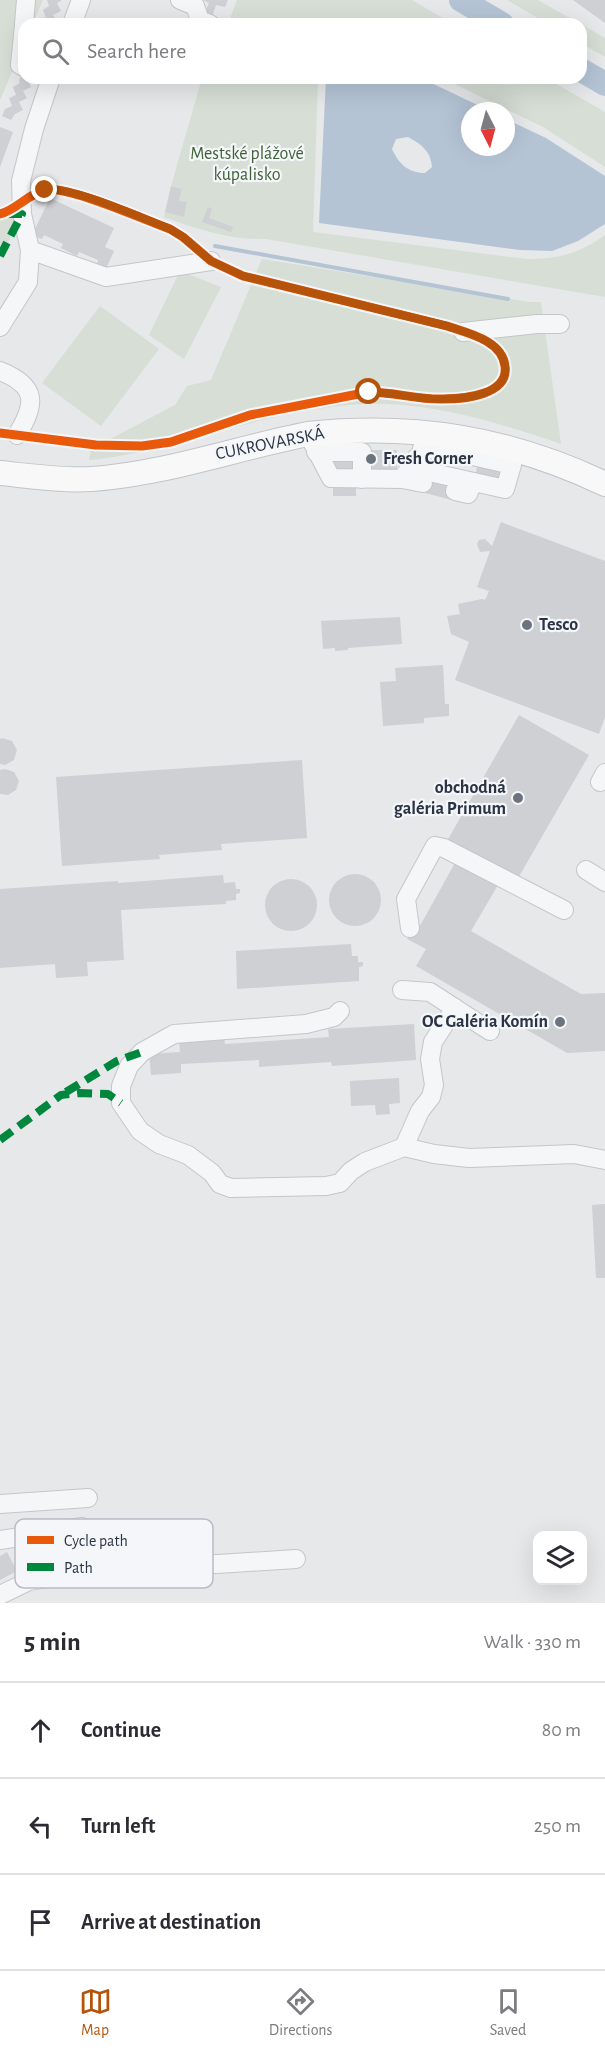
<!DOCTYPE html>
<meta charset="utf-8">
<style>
body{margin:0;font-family:"Alegreya Sans",sans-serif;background:#f7f7f7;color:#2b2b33}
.controls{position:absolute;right:18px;bottom:18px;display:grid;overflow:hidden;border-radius:12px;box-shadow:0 6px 24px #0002}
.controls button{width:54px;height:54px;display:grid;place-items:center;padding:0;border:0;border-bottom:2px solid #e1e1e2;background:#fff;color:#2b2b33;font:30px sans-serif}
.compass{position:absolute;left:461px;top:102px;width:54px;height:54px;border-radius:50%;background:#fff;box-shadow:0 6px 24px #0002;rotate:174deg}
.stop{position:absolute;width:18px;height:18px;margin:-14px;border:4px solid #b45309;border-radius:50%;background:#fff}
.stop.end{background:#b45309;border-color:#fff;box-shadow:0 2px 6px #0008}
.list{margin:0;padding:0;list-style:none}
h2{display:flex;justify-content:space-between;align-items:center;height:78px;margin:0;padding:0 24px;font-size:26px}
h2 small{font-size:20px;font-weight:400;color:#7c7c81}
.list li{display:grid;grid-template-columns:39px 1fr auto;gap:18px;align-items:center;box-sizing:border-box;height:96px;padding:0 24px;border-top:2px solid #e1e1e2}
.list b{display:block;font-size:22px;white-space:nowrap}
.list em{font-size:20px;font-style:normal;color:#7c7c81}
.icon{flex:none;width:33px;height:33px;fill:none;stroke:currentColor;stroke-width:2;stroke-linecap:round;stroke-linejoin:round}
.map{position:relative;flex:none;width:605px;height:1603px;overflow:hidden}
.search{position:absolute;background:#fff;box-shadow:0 6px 24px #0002;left:18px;right:18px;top:18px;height:66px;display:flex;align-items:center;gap:15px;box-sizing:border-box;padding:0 21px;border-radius:18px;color:#7c7c81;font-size:22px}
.sheet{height:366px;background:#fff}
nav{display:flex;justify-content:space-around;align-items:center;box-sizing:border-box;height:84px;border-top:2px solid #e1e1e2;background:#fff;font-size:16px;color:#7c7c81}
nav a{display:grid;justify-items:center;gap:3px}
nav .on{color:#b45309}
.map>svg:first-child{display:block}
</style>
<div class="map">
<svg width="605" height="1603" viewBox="0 0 605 1603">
<rect width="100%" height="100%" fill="#e6e8ea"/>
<g fill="#d6ded6">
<polygon points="0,0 43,0 0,100"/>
<polygon points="237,0 412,0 453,24 228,24"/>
<polygon points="507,0 538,0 580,24 548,24"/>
<polygon points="581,24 605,38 605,57 581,43"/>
<path d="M 202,78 L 318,78 L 313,232 L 526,259 C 556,260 581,253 605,235 L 605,297 L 266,239 C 230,240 197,229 164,217 L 165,212 L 184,216 L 187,203 L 179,201 L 182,189 L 171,186 Z"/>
<polygon points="442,78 546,78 605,112 605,167 543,127"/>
<polygon points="29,202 0,257 0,211 11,210"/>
<path d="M 262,259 L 529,302 L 541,302 L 561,444 C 505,425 448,407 389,404 C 351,402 303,410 267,419 C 207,433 150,454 89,460 L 91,449 L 175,405 L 187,386 L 211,380 Z"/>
<polygon points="180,271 221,287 184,359 149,335"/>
<polygon points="100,306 159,349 101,426 42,383"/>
</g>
<path fill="#b4c4d5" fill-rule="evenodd" d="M 326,78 L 421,78 L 490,111 L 470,111 L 470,147 L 506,147 L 506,119 L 546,138 L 605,176 L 605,224 L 578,241 L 552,251 L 520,250 L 319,223 ZM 408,137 C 421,144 431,151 432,167 L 425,173 C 408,173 399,164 392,149 L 396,139 Z"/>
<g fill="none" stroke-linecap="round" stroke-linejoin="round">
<polyline stroke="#b4c4d5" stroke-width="4" points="215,246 508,299"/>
<g stroke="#b4c4d5" stroke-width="24">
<polyline points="461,0 502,24"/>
<polyline points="581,70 605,84"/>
</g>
</g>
<g fill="#ced0d3">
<polygon points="47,0 62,0 57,3 61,11 53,15 57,22 39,24 38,21 46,18 43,10 49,6"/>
<polygon points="203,0 228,0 225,7 216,5 211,20 203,17 209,3"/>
<polygon points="573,0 605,0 605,23"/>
<polygon points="24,69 24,78 27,78 31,87 23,91 27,98 19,102 23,110 15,114 11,120 2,116 5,109 12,106 9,98 16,95 13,87 20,83 19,81"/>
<polygon points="0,127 13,132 0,167"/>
<polygon points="171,186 182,189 179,201 187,202 184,217 165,212"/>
<polygon points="50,198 114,228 105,247 114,251 106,269 97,264 98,260 79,252 77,256 61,248 63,244 44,235 42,239 32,235"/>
<polygon points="208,207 212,209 209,218 233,227 231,232 202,222"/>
<polygon points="333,447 356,450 397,450 397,471 356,471 356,496 333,496"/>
<polygon points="478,463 515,472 512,486 475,477"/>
<polygon points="425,477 456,485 452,500 421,492"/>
<polygon points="501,522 605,561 605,717 599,734 455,680 469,642 451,634 447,616 460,614 458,604 482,599 485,600 489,591 477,587 490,551 480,552 477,544 479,540 485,539 492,546"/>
<polygon points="400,617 402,644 348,648 348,650 335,651 335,648 323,649 321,621"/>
<polygon points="443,665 445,704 449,704 449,716 424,718 424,723 383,726 380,682 396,681 395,668"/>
<polygon points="519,715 589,755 517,880 447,841"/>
<polygon points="2,738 12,741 17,750 14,760 5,765 0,764 0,739"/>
<polygon points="302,760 307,838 221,844 222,850 159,855 160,859 62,866 56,777"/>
<polygon points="5,769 14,772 19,781 16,790 8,795 0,794 0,770"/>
<polygon points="456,861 498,885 471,931 581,994 605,993 605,1051 567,1053 416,966 426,949 407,939 421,924"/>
<circle cx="355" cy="900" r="26"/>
<polygon points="223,875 224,883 235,882 236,889 240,889 240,893 236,894 236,900 226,901 226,904 121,910 124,960 87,962 88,976 56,978 55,964 0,968 0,889 118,881 118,883"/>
<circle cx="291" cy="905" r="26"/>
<polygon points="351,944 352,956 358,956 358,962 363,962 363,966 359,967 359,981 237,989 236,951"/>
<polygon points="414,1024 416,1060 332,1066 331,1062 259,1067 259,1060 181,1064 181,1073 151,1075 149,1054 180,1052 179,1040 224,1038 225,1044 329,1037 328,1029"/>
<polygon points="399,1078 400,1103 389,1104 390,1114 376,1115 375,1105 351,1106 350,1081"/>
<polygon points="605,1204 605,1278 596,1278 592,1205"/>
<polygon points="7,1552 17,1571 0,1580 0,1556"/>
</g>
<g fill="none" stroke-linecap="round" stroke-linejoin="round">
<defs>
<g id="minor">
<polyline points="180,0 195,6 200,20 210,24"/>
<polyline points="24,24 26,0"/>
<polyline points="72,24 81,0"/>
<polyline points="24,25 20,65 24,67"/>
<polyline points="30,250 106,277 211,261"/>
<polyline points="0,327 28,282 30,250 22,214 21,181 34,129 51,78"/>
<polyline points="463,332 537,324 560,324"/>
<path d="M 0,371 C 38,386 36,404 17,435"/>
<polyline points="308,434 331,478 402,479 418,456"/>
<polyline points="316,452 362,452 362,479"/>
<polyline points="413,466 429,472 505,489 512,465 464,454 422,448"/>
<polyline points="402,479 423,483"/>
<polyline points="455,491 468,494 473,482"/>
<polyline points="600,782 605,773"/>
<polyline points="586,870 605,882"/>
<polyline points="410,928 406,899 435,846 444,848 564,910"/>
<polyline points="402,990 430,992 490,1031"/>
<polyline points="340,1011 334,1017 306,1024 174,1034 142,1052 129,1066 121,1086 121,1103 140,1131 159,1144 188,1155 212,1173 220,1184 231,1188 326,1186 340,1183 351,1171 365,1162 404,1147 434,1154 469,1158 574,1154 605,1160"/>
<polyline points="404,1147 420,1111 431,1097 434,1085 430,1059 433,1042 455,1008"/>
<polyline points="0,1504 88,1498"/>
<polyline points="0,1540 82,1527"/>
<polyline points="0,1595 29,1581 77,1573 296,1559"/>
</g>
<path id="major" d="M 0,473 C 30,476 62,481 92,479 C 164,474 237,448 308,434 C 414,423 509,438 605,484"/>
</defs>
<use href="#minor" stroke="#c4c6c8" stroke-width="20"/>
<use href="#major" stroke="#c2c5c8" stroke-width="26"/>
<use href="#minor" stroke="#f5f6f7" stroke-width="18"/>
<use href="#major" stroke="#f8f8f8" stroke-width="24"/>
<g stroke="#00873e" stroke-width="8" stroke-dasharray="15 8" stroke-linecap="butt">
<polyline points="0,256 22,214 6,214"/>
<polyline points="66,1092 117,1061 142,1052"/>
<polyline points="0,1140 61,1095 79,1093 108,1094 121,1103"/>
</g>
<defs>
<path id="cycleway" d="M 0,214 C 16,210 28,194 45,190 C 67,185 145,220 170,229 L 183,237 L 211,261 L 243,276 L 447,326 C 467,333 502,340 505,366 C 509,395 464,399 443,399 C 419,400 394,392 369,392 L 250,415 L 171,442 L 142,446 L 96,445 L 0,433"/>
</defs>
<use href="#cycleway" stroke="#f4f6f9" stroke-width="13"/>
<use href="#cycleway" stroke="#e8590c" stroke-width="9"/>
</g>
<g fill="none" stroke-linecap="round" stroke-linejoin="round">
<path stroke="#b45309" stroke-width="8" d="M 45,190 C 69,185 144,219 170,229 L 183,237 L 211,261 L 243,276 L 447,326 C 467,333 502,340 505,366 C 509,395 464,399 443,399 C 419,400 394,392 369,392"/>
</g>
<g fill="#6c737f" stroke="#f4f6f9" stroke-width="2">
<circle cx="371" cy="459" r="6"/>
<circle cx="527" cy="625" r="6"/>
<circle cx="518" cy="798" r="6"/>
<circle cx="560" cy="1022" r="6"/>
</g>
<g text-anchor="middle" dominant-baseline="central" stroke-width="4.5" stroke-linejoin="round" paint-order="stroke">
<g font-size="18" fill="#3f6138" stroke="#f4f6f9">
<text x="247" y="154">Mestské plážové<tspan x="247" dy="21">kúpalisko</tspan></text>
</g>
<g font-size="18" fill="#2b3445" stroke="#f4f6f9">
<text transform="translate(270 444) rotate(-11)">CUKROVARSKÁ</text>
</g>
<g font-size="18" font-weight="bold" fill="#2b3445" stroke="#f4f6f9" text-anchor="start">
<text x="383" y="459">Fresh Corner</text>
<text x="539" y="625">Tesco</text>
<text x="506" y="788" text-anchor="end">obchodná<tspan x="506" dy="21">galéria Primum</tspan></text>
<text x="548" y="1022" text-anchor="end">OC Galéria Komín</text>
</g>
</g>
<rect x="15" y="1519" width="198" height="69" rx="9" fill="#f4f6f9" stroke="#b8bcc3" stroke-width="1.5"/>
<rect x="27" y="1536" width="27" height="8" fill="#e8590c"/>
<rect x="27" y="1563" width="27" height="8" fill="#00873e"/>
<g font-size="16" fill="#2b3445">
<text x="64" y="1546">Cycle path</text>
<text x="64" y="1573">Path</text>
</g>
</svg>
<div class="controls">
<button><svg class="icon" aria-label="layers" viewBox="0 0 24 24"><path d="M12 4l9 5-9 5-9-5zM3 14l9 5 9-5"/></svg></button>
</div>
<svg class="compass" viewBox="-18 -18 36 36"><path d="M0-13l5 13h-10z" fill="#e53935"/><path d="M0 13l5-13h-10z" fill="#7c7c81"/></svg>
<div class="stop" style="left:369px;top:392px"></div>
<div class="stop end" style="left:45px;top:190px"></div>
<div class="search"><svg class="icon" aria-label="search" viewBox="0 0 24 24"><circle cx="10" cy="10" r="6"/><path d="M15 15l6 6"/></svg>Search here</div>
</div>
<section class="sheet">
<h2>5 min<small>Walk · 330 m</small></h2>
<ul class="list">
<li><svg class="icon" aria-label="ahead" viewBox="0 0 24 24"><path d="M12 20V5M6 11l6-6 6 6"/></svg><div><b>Continue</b></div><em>80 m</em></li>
<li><svg class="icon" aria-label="left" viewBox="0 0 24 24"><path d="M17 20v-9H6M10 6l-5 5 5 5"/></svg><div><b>Turn left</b></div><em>250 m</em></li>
<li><svg class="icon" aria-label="arrive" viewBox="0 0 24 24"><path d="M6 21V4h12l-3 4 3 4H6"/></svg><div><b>Arrive at destination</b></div></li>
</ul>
</section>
<nav>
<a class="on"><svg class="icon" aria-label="map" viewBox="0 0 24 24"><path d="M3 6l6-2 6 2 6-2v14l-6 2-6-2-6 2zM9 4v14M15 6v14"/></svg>Map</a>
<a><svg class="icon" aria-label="directions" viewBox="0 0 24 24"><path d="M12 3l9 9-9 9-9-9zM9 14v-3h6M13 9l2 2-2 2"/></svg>Directions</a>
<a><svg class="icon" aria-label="saved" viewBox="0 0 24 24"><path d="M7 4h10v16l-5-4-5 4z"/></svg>Saved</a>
</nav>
